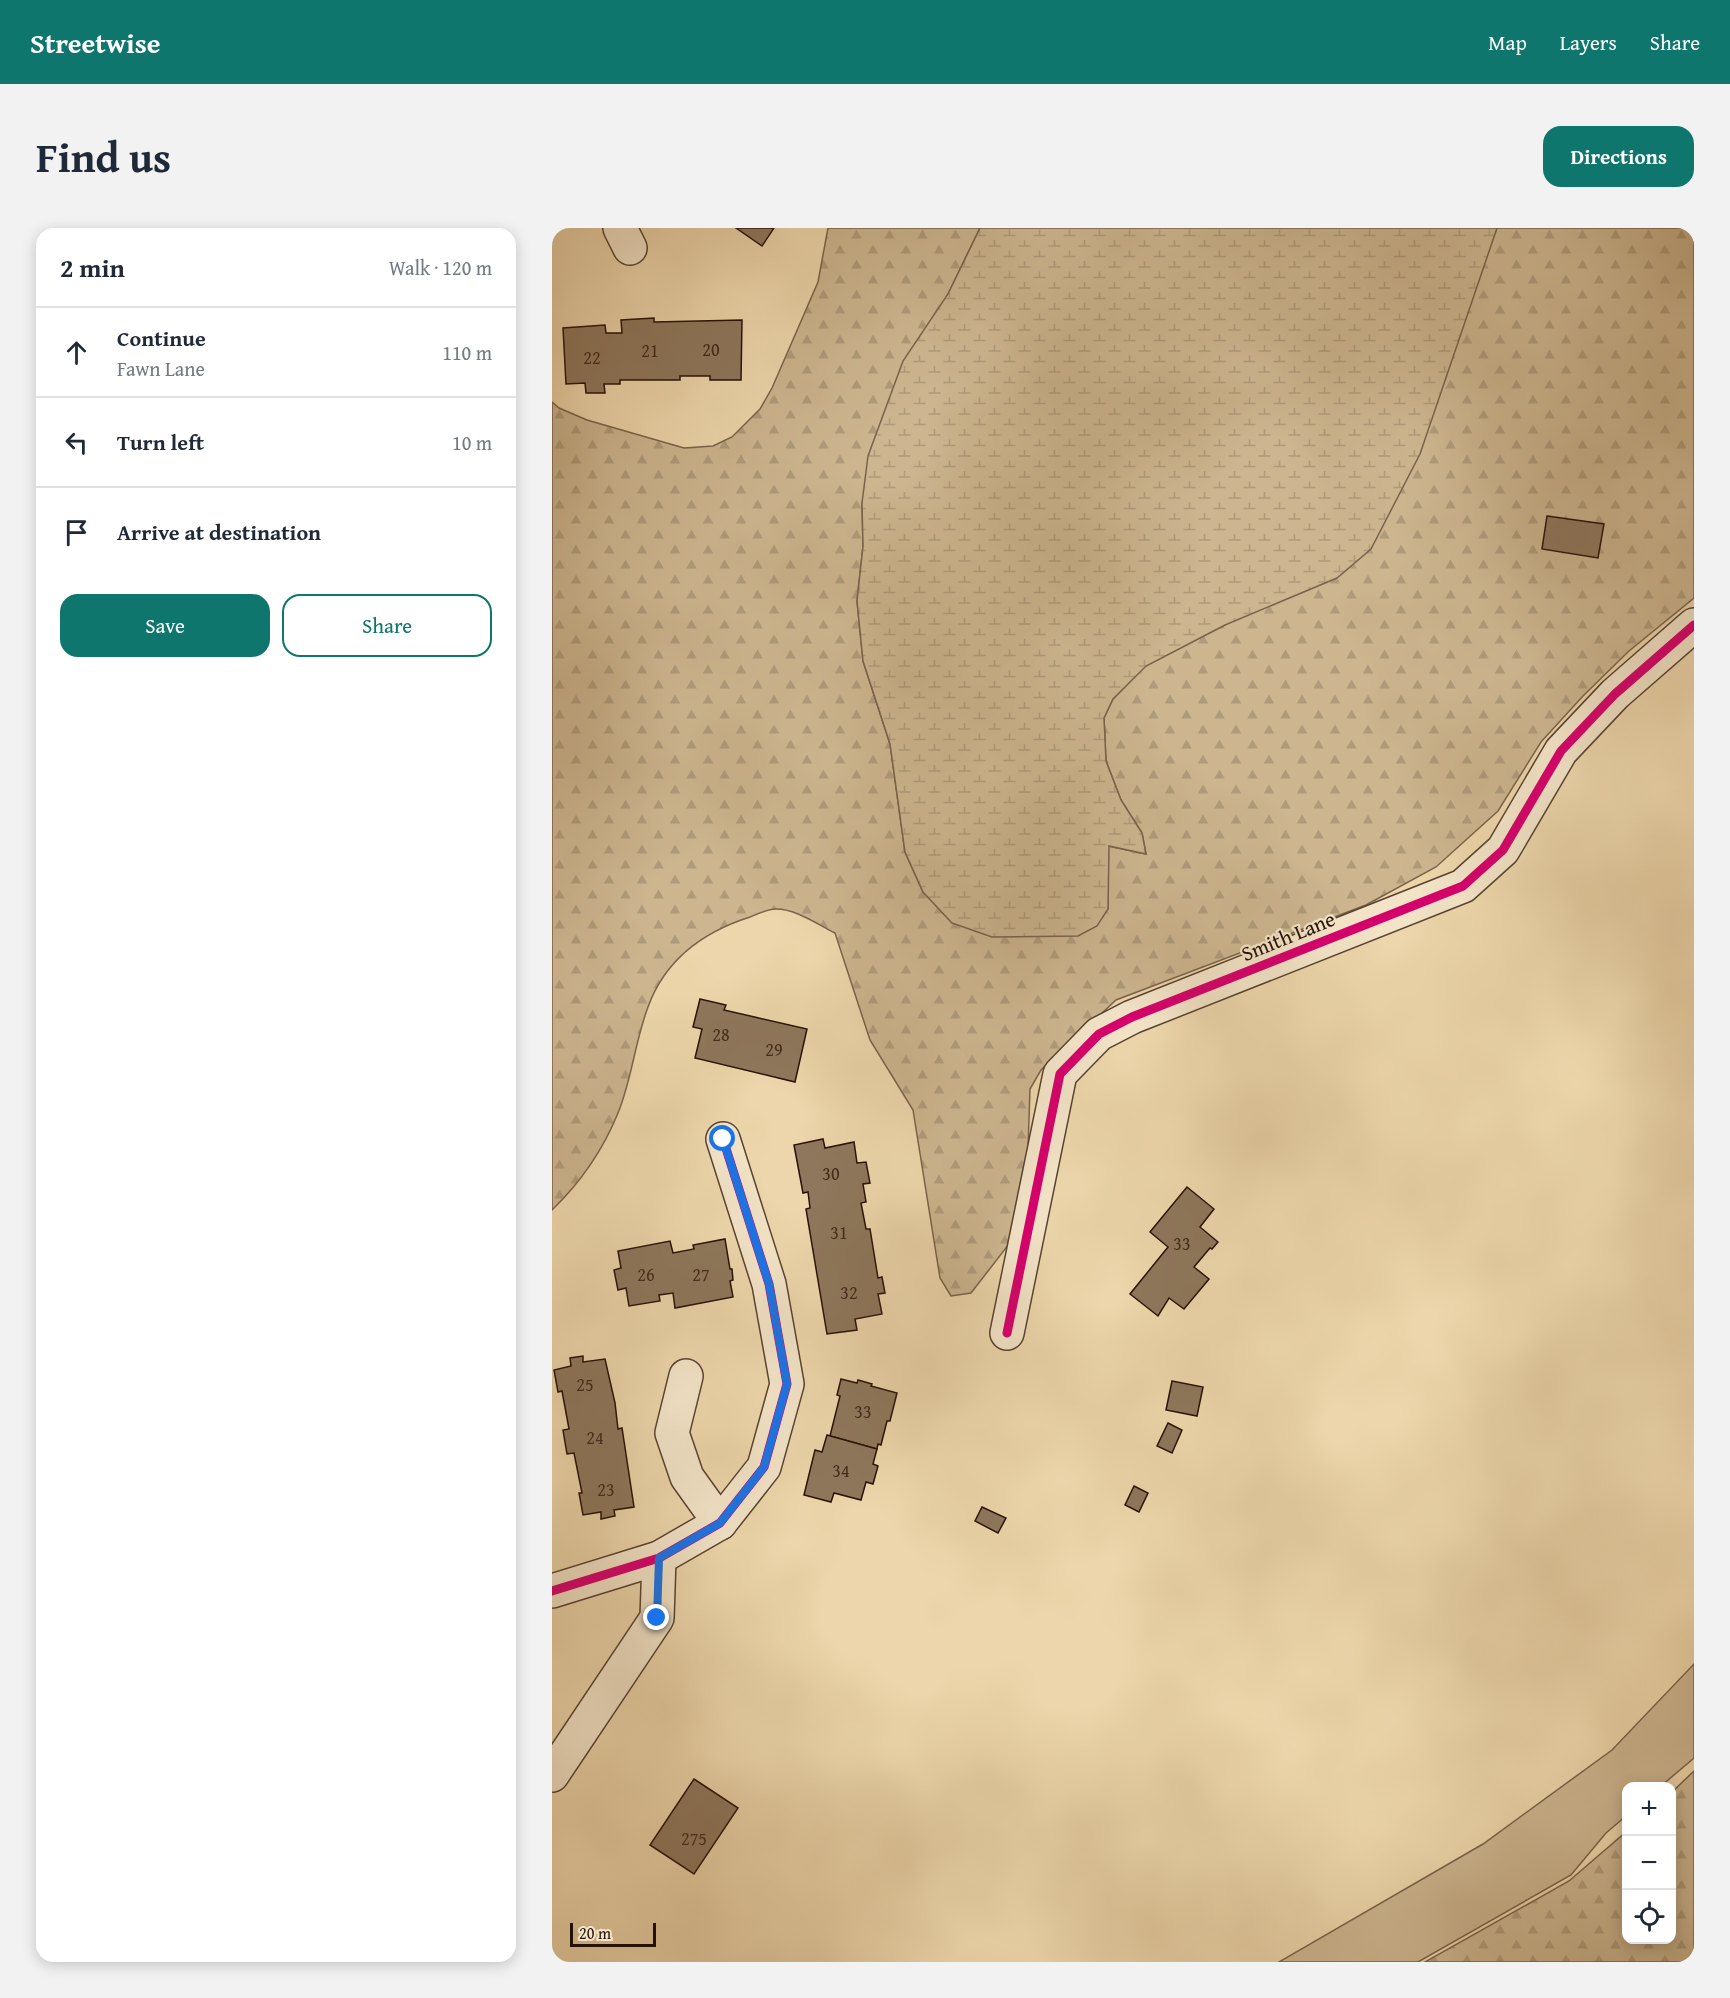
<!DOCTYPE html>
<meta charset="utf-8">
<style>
body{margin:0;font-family:"Gentium Book Plus",serif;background:#f2f2f3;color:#1f2937}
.controls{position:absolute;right:18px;bottom:18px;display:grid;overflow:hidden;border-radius:12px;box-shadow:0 3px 15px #0003}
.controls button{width:54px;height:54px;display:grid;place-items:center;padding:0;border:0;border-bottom:2px solid #e0e1e3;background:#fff;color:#1f2937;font:30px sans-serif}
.scale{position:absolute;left:18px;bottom:15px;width:86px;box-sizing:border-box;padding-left:6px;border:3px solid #281107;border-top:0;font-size:16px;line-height:21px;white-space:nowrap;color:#281107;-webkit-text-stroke:4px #f3e4c8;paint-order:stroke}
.stop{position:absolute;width:18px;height:18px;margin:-14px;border:4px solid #1a73e8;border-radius:50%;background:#fff}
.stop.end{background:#1a73e8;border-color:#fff;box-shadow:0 2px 6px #0008}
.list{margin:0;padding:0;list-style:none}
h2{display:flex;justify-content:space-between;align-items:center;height:78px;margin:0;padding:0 24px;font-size:26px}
h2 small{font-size:20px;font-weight:400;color:#747a83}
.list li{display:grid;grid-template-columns:39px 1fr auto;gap:18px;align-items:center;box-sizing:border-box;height:90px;padding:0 24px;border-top:2px solid #e0e1e3}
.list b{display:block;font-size:22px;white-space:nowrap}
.list p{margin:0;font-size:20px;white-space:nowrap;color:#747a83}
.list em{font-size:20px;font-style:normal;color:#747a83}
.actions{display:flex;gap:12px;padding:18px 24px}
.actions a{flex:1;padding:14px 0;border:2px solid #0f766e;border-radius:18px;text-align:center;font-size:21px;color:#0f766e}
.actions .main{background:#0f766e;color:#fff}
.icon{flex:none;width:33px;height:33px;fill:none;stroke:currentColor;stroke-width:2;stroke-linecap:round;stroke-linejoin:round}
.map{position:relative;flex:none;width:1142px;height:1734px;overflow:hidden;border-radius:18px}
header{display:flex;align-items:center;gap:36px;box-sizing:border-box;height:84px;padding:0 30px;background:#0f766e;color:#fff}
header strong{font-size:28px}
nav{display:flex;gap:33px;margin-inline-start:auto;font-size:21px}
.intro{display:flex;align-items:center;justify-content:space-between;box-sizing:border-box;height:144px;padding:0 36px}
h1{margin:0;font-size:42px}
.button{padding:15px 27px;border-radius:18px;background:#0f766e;color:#fff;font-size:21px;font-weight:700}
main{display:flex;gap:36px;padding:0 36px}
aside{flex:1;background:#fff;border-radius:18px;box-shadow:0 3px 15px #0003}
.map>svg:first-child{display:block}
</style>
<header>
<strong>Streetwise</strong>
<nav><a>Map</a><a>Layers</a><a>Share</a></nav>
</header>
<div class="intro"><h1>Find us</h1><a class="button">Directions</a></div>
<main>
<aside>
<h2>2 min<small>Walk · 120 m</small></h2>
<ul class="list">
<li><svg class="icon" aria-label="ahead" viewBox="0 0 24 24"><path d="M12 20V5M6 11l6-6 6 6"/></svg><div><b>Continue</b><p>Fawn Lane</p></div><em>110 m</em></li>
<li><svg class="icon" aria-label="left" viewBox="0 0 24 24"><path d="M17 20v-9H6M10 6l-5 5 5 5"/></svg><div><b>Turn left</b></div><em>10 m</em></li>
<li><svg class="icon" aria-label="arrive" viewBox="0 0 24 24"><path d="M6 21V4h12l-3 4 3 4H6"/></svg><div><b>Arrive at destination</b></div></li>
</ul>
<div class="actions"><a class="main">Save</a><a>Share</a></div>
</aside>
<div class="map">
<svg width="1142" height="1734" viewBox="0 0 1142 1734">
<defs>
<pattern id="forest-firs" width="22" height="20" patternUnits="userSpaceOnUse" patternTransform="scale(1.5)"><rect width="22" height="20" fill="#ccb58f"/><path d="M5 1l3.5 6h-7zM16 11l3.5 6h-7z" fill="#af9b7a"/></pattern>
<pattern id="wetland-marsh" width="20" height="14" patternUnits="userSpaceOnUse" patternTransform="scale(1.5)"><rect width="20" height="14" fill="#ccb58f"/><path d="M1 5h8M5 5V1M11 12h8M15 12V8" fill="none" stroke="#af9b7a"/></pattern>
</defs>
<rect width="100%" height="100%" fill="#edd6ab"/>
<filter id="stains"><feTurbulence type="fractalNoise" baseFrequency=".00333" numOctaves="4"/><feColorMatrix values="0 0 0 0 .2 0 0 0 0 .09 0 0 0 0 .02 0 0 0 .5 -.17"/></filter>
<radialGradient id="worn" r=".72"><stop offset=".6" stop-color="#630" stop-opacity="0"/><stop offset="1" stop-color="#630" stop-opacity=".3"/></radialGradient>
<polygon fill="#ccb58f" stroke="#7a634b" stroke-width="1.5" points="1142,1436 1142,1530 1109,1558 1074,1558 1074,1588 1054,1605 1019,1647 866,1734 727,1734 931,1616 1060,1522"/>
<g fill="url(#forest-firs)" stroke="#7a634b" stroke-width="1.5">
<path d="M 276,0 L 428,0 L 396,66 L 310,275 L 311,318 L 305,373 L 311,433 L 338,516 L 353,624 L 371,664 L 556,681 L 556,618 L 594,626 L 590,605 L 569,572 L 554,533 L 552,490 L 561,471 L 593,438 L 673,397 L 937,19 L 945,0 L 1142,0 L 1142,370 L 1077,423 L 1031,468 L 989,514 L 946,583 L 884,639 L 814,677 L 564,772 L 489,842 L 478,861 L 474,979 L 464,1007 L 419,1065 L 399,1068 L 388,1050 L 361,882 L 318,812 L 283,705 C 265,696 244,681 224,681 C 216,681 205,686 198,689 C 151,704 113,732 96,779 C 83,813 80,851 66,885 C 51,922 29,954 0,982 L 0,174 L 7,180 L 35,192 L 132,220 L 161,218 L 180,209 L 208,181 L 220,160 L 266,54 Z"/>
<polygon points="1142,1543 1142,1734 873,1734 1017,1653 1074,1604 1074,1712 1120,1712 1120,1564"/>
</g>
<polygon fill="url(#wetland-marsh)" stroke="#7a634b" stroke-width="1.5" points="428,0 945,0 868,226 819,321 785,350 673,397 594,438 561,471 552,490 554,533 569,572 590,605 594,626 557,618 556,681 545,698 526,708 440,709 400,695 371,664 353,624 338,516 311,433 305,373 311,318 310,275 316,228 351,133 396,66"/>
<g fill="#8e775c" stroke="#281107" stroke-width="1.5">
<polygon points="184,0 222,0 210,18"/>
<polygon points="102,90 102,94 190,92 189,152 158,152 158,148 128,148 128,152 68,152 68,156 52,156 53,165 34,165 33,155 14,156 11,100 53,97 54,105 70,105 69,92"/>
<polygon points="995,288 1052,296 1046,330 990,321"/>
<polygon points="148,771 174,777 172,782 255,801 243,854 143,830 150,801 141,799"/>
<polygon points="271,911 273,920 302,914 305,935 314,934 318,955 311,956 314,974 309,975 314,1001 318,1001 326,1050 330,1049 333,1065 326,1066 330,1086 303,1091 305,1102 275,1106 254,981 258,980 256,964 251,965 242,917"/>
<polygon points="635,959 662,981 648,999 666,1014 660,1021 658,1020 642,1039 657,1051 632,1081 617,1070 606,1088 578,1066 616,1019 598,1004"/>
<polygon points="173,1011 178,1041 180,1041 181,1052 178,1053 181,1069 123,1080 121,1065 107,1067 108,1073 77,1078 74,1060 66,1062 62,1042 69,1040 66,1023 118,1013 121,1025 142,1021 141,1017"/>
<polygon points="31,1128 31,1134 53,1131 63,1175 66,1201 70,1200 82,1279 62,1282 63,1288 49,1291 49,1284 31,1287 27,1265 30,1265 22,1225 15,1226 11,1202 17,1201 10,1163 6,1164 2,1142 19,1138 18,1130"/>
<polygon points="289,1151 305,1155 306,1152 320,1156 319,1158 345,1165 338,1193 335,1193 329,1217 326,1216 325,1221 278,1208 288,1168 285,1167"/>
<polygon points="620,1153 651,1159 645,1188 614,1182"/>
<polygon points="616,1195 630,1202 620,1225 605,1218"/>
<polygon points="275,1207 325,1221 321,1236 326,1238 321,1256 314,1254 309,1272 282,1265 279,1274 252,1267 263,1222 270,1224"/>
<polygon points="582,1258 596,1265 587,1284 573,1277"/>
<polygon points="430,1279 454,1290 446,1305 423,1293"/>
<polygon points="142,1551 186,1580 142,1646 98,1617"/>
</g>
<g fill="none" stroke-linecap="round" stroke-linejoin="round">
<defs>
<g id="minor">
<polyline points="68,0 78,20"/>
<polyline points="455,1105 508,846 547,806 580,789 911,658 951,622 1009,523 1063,466 1142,397"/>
<polyline points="134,1148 120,1205 135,1249 168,1295"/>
<polyline points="0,1363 107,1330 168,1295 212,1239 235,1156 217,1056 171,911"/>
<polyline points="0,1547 105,1390 107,1330"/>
</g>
</defs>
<use href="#minor" stroke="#594230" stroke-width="36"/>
<use href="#minor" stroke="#f3e4c8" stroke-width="33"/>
<defs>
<g id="cycleway">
<polyline points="455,1105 508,846 547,806 580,789 911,658 951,622 1009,523 1063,466 1142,397"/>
<polyline points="0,1363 107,1330 168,1295 212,1239 235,1156 217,1056 171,911"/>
</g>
</defs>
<use href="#cycleway" stroke="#f3e4c8" stroke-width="13"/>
<use href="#cycleway" stroke="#d6006c" stroke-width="9"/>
</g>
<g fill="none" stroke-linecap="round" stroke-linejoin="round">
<polyline stroke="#1a73e8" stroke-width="8" points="105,1390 107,1330 168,1295 212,1239 235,1156 217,1056 171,911"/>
</g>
<g text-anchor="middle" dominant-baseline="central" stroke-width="4.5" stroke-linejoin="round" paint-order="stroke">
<g font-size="18" fill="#422a1c">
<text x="159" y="121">20</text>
<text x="98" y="122">21</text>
<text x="40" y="129">22</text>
<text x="169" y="806">28</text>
<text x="222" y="821">29</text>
<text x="279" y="945">30</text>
<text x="287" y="1004">31</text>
<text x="630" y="1015">33</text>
<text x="94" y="1046">26</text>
<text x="149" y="1046">27</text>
<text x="297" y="1064">32</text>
<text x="33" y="1156">25</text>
<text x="311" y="1183">33</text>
<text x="43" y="1209">24</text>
<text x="289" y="1242">34</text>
<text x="54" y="1261">23</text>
<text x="142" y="1610">275</text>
</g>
<g font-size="21" fill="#281107" stroke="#f3e4c8">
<text transform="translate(736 708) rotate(-22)">Smith Lane</text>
</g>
</g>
<rect width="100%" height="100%" filter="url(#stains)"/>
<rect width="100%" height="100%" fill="url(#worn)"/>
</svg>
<div class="controls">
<button>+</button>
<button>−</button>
<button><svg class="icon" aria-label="locate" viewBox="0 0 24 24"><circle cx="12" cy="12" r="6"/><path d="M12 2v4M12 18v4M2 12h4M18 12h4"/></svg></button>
</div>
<div class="scale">20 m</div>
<div class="stop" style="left:171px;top:911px"></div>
<div class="stop end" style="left:105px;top:1390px"></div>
</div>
</main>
